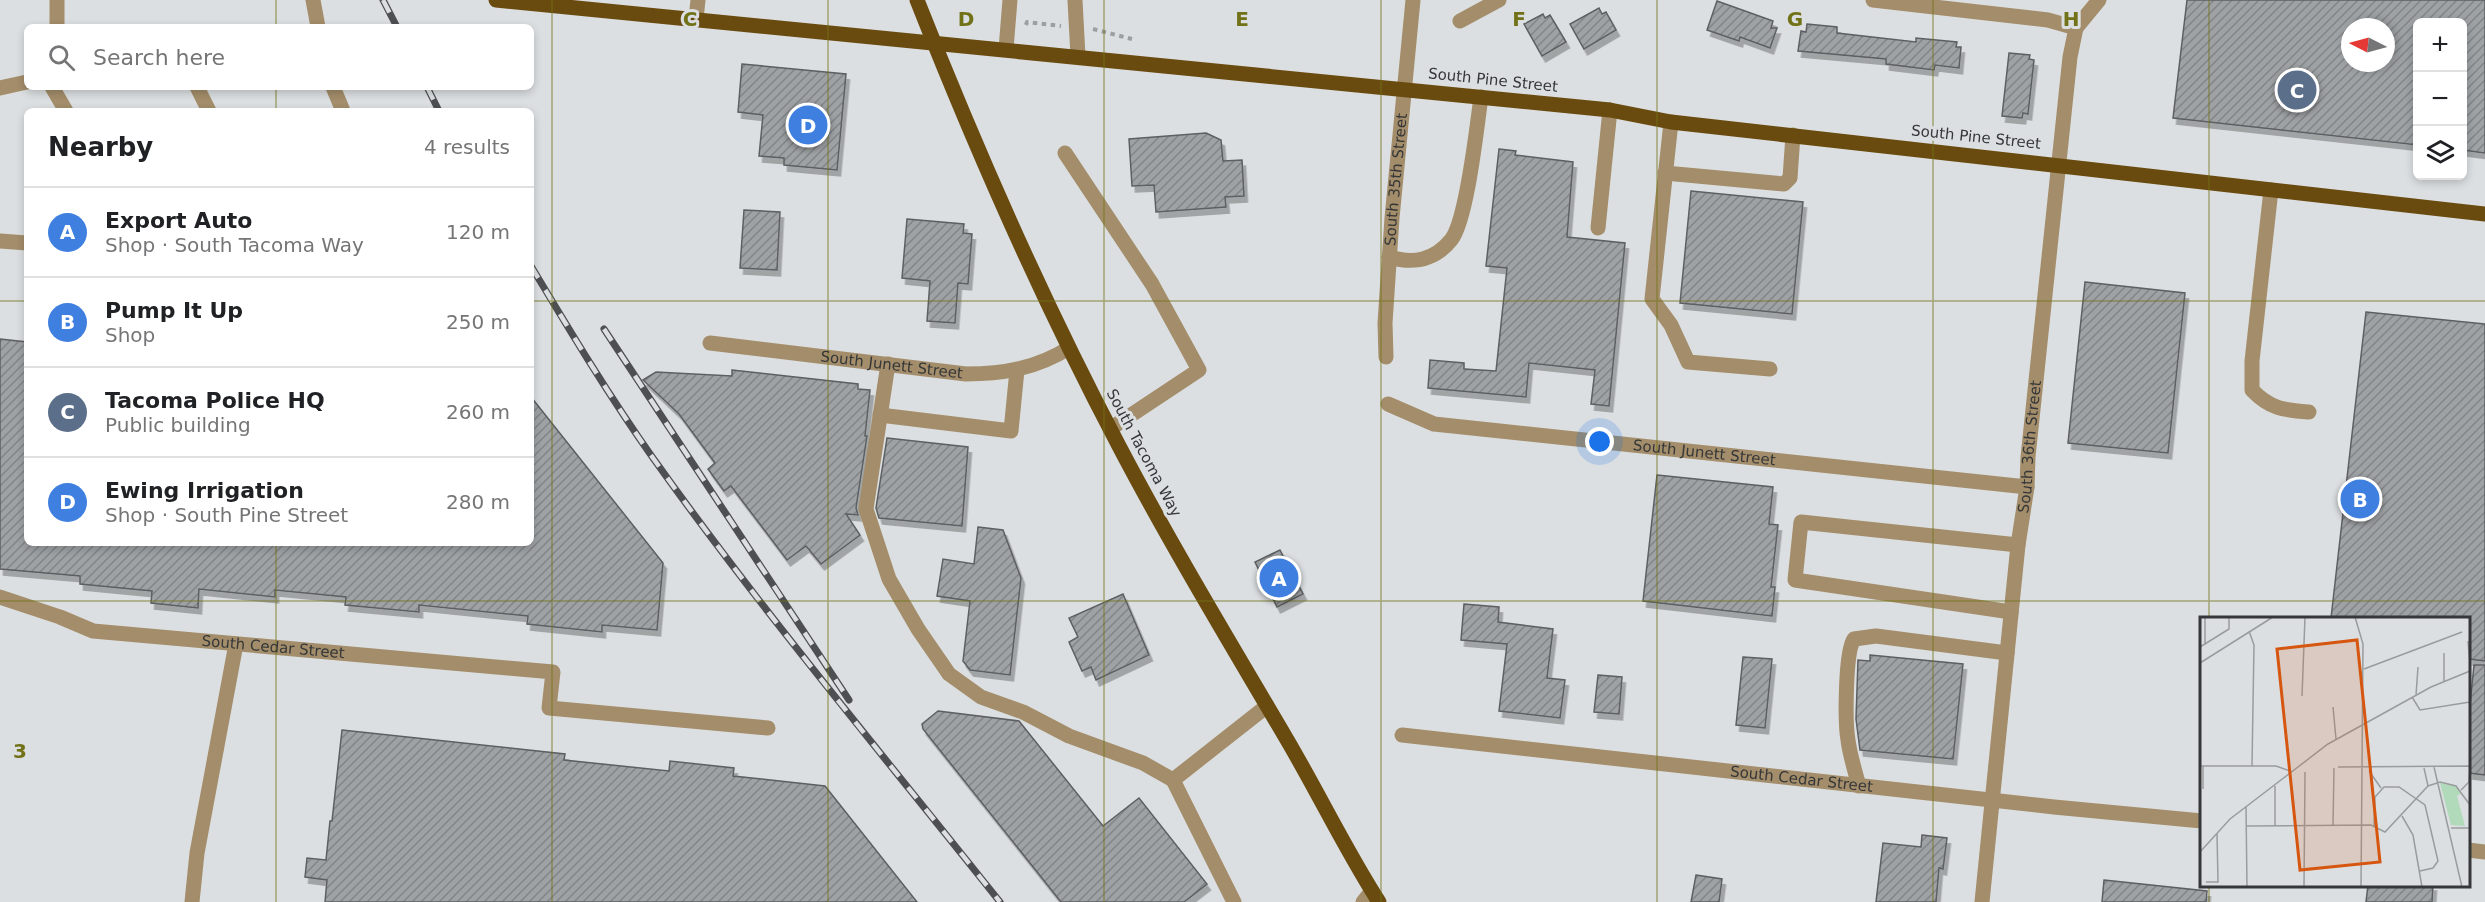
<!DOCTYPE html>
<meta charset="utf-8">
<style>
body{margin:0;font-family:"DejaVu Sans",sans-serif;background:#f6f6f6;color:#202124}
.controls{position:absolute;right:18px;top:18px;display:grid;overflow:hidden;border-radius:9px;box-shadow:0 3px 9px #0003}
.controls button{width:54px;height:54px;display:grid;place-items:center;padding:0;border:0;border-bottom:2px solid #e0e0e0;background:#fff;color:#202124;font:30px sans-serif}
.compass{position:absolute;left:2341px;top:18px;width:54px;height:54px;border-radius:50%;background:#fff;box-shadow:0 3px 9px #0003;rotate:276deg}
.you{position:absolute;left:1600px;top:442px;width:21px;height:21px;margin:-15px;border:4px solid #fff;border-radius:50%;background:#1a73e8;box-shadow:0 0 0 9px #1a73e833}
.badge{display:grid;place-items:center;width:39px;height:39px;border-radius:50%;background:#b45309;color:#fff;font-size:20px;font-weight:700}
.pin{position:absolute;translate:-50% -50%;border:3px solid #fff;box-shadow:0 2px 6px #0006}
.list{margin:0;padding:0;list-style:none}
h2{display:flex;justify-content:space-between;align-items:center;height:78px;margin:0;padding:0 24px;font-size:26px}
h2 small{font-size:20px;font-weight:400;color:#757577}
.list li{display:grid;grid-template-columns:39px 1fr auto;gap:18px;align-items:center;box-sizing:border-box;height:90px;padding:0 24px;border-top:2px solid #e0e0e0}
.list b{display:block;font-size:22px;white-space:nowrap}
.list p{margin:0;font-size:20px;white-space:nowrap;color:#757577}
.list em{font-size:20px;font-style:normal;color:#757577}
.icon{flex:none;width:33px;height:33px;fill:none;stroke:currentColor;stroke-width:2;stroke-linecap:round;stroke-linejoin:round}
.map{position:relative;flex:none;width:2485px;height:902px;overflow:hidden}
.search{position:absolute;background:#fff;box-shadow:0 3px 9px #0003;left:24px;top:24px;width:510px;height:66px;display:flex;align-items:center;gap:15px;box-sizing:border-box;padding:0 21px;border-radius:9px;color:#757577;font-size:22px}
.panel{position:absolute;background:#fff;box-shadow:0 3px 9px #0003;left:24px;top:108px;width:510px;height:438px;border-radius:9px}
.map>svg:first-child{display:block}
</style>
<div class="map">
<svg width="2485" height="902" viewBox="0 0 2485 902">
<defs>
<pattern id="building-hatch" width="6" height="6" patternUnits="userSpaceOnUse" patternTransform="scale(1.5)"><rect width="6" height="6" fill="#9fa2a4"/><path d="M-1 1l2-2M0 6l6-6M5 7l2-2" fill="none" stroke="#828587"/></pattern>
<filter id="shadow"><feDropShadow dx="3.5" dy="6" stdDeviation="0" flood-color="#0004"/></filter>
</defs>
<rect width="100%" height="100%" fill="#dcdfe1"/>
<g fill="url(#building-hatch)" stroke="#5d6062" stroke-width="1.5" fill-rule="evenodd" filter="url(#shadow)">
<path d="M 2187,0 L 2485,0 L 2485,153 L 2463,150 L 2463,22 L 2418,22 L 2418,145 L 2173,118 ZM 2350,27 L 2386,27 L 2386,63 L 2350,63 Z"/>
<polygon points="1717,1 1773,21 1771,28 1777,28 1770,48 1740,37 1739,41 1707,30"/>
<polygon points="1599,8 1602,14 1606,12 1616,30 1584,49 1570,24"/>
<polygon points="1543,14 1545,18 1550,15 1566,42 1542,56 1524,24"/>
<polygon points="1807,24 1837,27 1837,33 1916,42 1916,38 1957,42 1956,47 1961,47 1959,68 1935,65 1934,70 1886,64 1886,59 1798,51 1801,31 1806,32"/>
<polygon points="2009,53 2030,55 2029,59 2034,60 2028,114 2023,113 2022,118 2002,116"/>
<polygon points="742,64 846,74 837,170 784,165 784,158 759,156 763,115 738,112"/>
<polygon points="1206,133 1221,140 1223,161 1242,160 1244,196 1225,197 1226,207 1156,212 1154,185 1132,186 1129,139"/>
<polygon points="1499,149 1516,151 1515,155 1573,162 1567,237 1625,243 1609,406 1591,404 1595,370 1529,363 1526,397 1428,388 1430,360 1464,363 1464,369 1496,371 1507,268 1486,266"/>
<polygon points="1691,191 1803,202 1792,314 1680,303"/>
<polygon points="744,210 780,212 777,270 740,268"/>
<polygon points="907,219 964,224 963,233 972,234 968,284 958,283 955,323 927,321 930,281 902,278"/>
<polygon points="2085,282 2185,293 2168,453 2068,443"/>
<polygon points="2366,312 2485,324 2485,661 2469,659 2469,618 2331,618"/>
<polygon points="0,339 27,342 27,543 531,543 531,397 663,563 657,630 602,625 602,632 527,624 528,616 419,605 419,612 345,605 346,597 275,590 275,597 199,589 198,608 151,603 152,591 80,584 80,576 0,569"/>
<polygon points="732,370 858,384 858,389 870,390 865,436 867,436 856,508 858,515 846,514 860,535 821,564 806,546 787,560 731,486 724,491 708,469 715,463 679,414 643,380 656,372 732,376"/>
<polygon points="887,438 968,447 962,526 879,518 876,508"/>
<polygon points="1657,475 1773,487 1769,524 1778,525 1771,587 1775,587 1772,616 1643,601"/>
<polygon points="978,527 1003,530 1021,578 1010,675 970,670 963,661 970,601 937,596 943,559 974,564"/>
<polygon points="1280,550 1303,594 1277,607 1255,562"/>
<polygon points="1123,594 1149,655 1096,680 1091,667 1082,671 1069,642 1078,637 1069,618"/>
<polygon points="1464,604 1499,607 1498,622 1553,629 1547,678 1565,680 1560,718 1499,711 1507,644 1461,640"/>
<polygon points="1870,655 1963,664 1953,759 1860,750 1856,719 1858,660 1870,661"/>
<polygon points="1743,657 1772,659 1765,728 1736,725"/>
<polygon points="2474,665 2485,665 2485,775 2469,773 2469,715"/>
<polygon points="1598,675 1622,677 1619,714 1594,712"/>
<polygon points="938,711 1019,721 1103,826 1139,798 1207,884 1184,902 1061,902 923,729 922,724"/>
<polygon points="342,730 565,754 564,760 669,771 670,761 734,768 733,776 825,786 917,902 325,902 327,880 305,877 307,858 326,860 330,821 332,821"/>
<polygon points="1922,835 1947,838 1943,869 1939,868 1936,902 1876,902 1883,843 1921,847"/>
<polygon points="1696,875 1722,879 1719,902 1691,902"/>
<polygon points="2104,880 2207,891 2206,902 2102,902"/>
<polygon points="2368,885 2433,885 2432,902 2366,902"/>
</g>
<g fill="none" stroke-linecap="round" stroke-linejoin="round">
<g stroke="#9c9fa0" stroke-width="4" stroke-dasharray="4.5 4.5" stroke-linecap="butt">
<polyline points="1026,25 1027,22 1061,26"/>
<polyline points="1093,29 1132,39"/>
</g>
<g stroke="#a38d6a" stroke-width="15">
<polyline points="57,0 57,27"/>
<polyline points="313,0 318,27"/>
<polyline points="1075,0 1078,56"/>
<polyline points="1873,0 2048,20 2076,28"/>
<polyline points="696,19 698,0"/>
<polyline points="1460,21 1499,0"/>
<polyline points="1006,49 1010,0"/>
<polyline points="52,87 66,111"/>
<polyline points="197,87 209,111"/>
<polyline points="333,87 343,111"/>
<polyline points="0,88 27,82"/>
<polyline points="1671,122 1652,299 1671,325 1688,362 1770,369"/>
<polyline points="1065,153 1152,284 1199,370 1110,429"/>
<polyline points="1665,173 1784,184 1790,178 1793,135"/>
<path d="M 2271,190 L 2252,361 L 2252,390 C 2270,409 2284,410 2309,412"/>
<polyline points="1598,228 1610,110"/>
<polyline points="0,241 27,243"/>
<path d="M 1389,257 C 1413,264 1434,261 1451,240 C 1467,221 1477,125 1481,97"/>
<path id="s1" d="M 710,343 L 966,374 C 1004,374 1037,368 1069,348"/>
<path id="s2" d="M 1386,357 L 1385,323 L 1392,218 L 1413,0"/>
<polyline points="888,364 866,509 889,579 918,629 949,674 981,697 1023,712 1069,736 1143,763 1173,780 1234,902"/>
<path id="s3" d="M 1388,404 L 1434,424 L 2027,487"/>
<polyline points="880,415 1011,431 1017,370"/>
<path id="s4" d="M 0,597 L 60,617 L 93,631 L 553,672 L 549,708 L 768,728"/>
<polyline points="2011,612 1795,580 1801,522 2018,545"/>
<path id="s5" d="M 1402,735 L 2054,807 L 2202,821"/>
<polyline points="1173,780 1267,706"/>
<path d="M 1859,786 C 1855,771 1850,756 1848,740 C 1845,723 1845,652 1854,639 L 1876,636 L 2007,653"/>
<polyline points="2468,850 2485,852"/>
<polyline points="192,902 197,853 236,644"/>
<polyline points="1363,902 1372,891"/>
<path id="s6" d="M 1982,902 L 2018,545 L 2027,487 L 2028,457 L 2070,57 L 2076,28 L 2099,0"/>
</g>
<g stroke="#6a4b0f" stroke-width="15">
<polyline points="496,0 1610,110 1671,122 2485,214"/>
<path d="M 917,0 C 977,152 1043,302 1119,446 C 1171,545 1229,641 1286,738 C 1318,792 1345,849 1379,902"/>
</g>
<defs>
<g id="rail">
<polyline points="383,0 397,27"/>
<polyline points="427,87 439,111"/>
<path d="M 531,266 C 570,331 609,396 653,458 C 762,611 883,755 1000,902"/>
<polyline points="604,329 849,700"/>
</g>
</defs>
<use href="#rail" stroke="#4d4f50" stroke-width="7"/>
<use href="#rail" stroke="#dcdfe1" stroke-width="4.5" stroke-dasharray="14" stroke-linecap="butt"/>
</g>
<path fill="none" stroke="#717217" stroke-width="1.5" stroke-opacity="0.55" d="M 276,0 L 276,27M 552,0 L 552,902M 828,0 L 828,902M 1104,0 L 1104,902M 1381,0 L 1381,902M 1657,0 L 1657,902M 1933,0 L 1933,902M 2209,0 L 2209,618M 276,87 L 276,111M 0,301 L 27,301M 531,301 L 2485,301M 276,543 L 276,902M 0,601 L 2485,601M 2209,886 L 2209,902"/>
<g text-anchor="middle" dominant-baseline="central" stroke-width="6" stroke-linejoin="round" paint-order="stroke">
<g font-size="15" fill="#353738" stroke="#dcdfe1">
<text transform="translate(1493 80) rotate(6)">South Pine Street</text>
<text transform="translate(1976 137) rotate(6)">South Pine Street</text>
<text stroke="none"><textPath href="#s2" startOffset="178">South 35th Street</textPath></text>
<text stroke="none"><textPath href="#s1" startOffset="183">South Junett Street</textPath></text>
<text stroke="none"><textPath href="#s6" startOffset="458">South 36th Street</textPath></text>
<text transform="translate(1144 453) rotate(62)">South Tacoma Way</text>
<text stroke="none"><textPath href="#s3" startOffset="322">South Junett Street</textPath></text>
<text stroke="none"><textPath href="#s4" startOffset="280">South Cedar Street</textPath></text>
<text stroke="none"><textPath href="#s5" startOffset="402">South Cedar Street</textPath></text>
</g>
</g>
<g transform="translate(2200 617)">
<rect width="270" height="270" fill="#dcdfe1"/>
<path d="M 240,166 L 255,169 L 261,176 L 257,179 L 265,209 L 251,208 Z" fill="#b1daba"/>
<path fill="none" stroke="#999c9d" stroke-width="1.5" d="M 155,0 L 163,27 L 161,270M 49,14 L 54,28 L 52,149M 268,24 L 270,47M 5,28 L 5,0M 0,30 L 29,12 L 29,0M 244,36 L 244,64M 0,46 L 73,0M 164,52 L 262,15M 216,78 L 218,50M 102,79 L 105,0M 212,80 L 220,93 L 270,85M 133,90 L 136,122M 0,149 L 76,149 L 90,154M 3,149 L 3,172M 138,150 L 270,149 L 269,165 L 261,173M 234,150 L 262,270M 224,151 L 228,169M 169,154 L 181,171M 46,189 L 47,270M 202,199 L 213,218 L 222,270M 47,209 L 171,208 L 185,215 L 228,169 L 240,165 L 256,169 L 270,188M 75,209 L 75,169M 133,209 L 134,151M 174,209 L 175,180 L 184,170 L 199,170 L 225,188 L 238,244 L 233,251 L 220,254M 251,211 L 270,211M 0,235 L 30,202 L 128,127 L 231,70 L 270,54M 6,265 L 18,265 L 17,216M 104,270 L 105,155"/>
<path fill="#d65610" fill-opacity="0.15" stroke="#d65610" stroke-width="3" d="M 157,23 L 180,245 L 100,253 L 77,32 Z"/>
<rect width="270" height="270" fill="none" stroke="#353738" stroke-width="3"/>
</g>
<g font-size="20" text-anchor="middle" font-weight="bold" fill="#717217" stroke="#dcdfe1" stroke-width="6" stroke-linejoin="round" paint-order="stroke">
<text x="690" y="26">C</text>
<text x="966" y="26">D</text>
<text x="1242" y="26">E</text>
<text x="1519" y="26">F</text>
<text x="1795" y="26">G</text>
<text x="2071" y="26">H</text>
<text x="20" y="758">3</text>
</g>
</svg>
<div class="controls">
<button>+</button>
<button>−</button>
<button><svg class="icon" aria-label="layers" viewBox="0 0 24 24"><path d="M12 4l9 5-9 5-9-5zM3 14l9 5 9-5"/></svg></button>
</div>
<svg class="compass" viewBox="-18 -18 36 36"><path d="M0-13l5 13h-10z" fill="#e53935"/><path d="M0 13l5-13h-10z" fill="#757577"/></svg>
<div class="you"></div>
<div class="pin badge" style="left:1279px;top:578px;background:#3f7fe0">A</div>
<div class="pin badge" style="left:2360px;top:499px;background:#3f7fe0">B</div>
<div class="pin badge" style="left:2297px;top:90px;background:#5c6f8a">C</div>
<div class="pin badge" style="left:808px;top:125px;background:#3f7fe0">D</div>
<div class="search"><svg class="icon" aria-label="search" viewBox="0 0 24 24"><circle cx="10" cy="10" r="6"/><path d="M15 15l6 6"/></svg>Search here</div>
<section class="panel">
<h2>Nearby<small>4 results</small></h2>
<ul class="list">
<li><span class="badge" style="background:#3f7fe0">A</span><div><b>Export Auto</b><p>Shop · South Tacoma Way</p></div><em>120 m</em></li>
<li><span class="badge" style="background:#3f7fe0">B</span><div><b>Pump It Up</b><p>Shop</p></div><em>250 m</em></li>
<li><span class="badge" style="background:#5c6f8a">C</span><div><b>Tacoma Police HQ</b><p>Public building</p></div><em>260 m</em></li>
<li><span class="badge" style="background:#3f7fe0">D</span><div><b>Ewing Irrigation</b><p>Shop · South Pine Street</p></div><em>280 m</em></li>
</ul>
</section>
</div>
